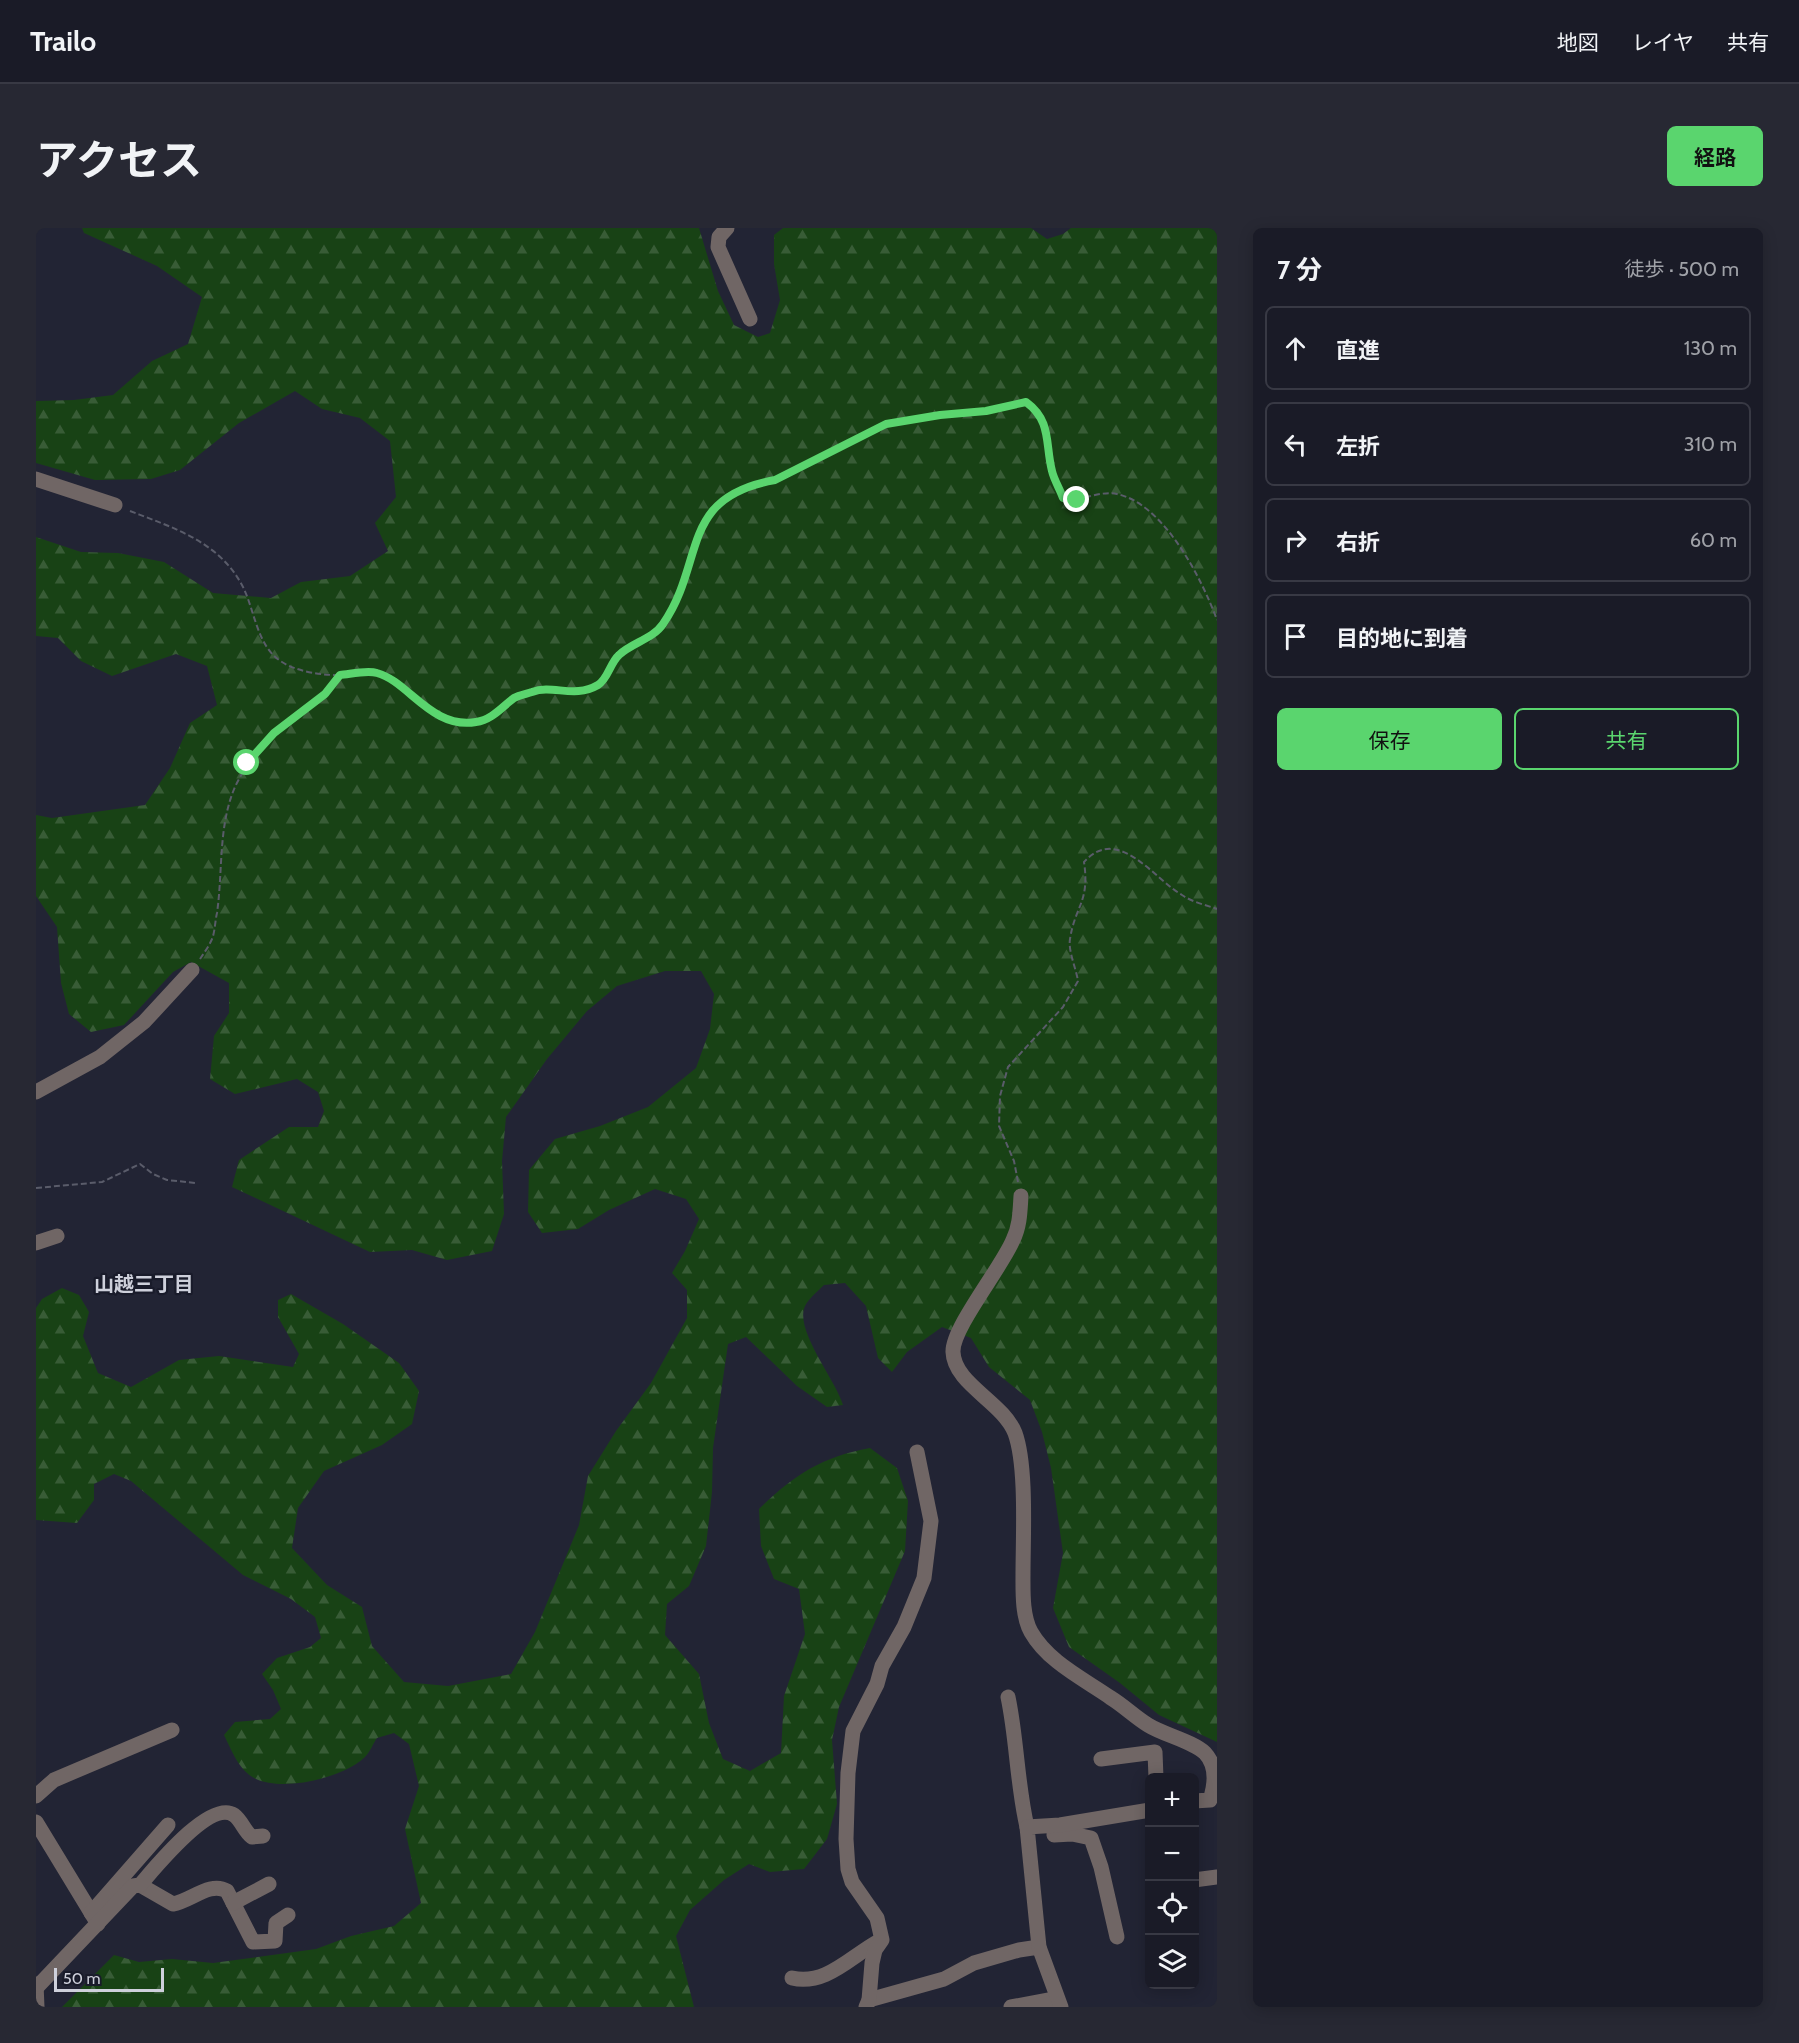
<!DOCTYPE html>
<html lang="ja">
<meta charset="utf-8">
<style>
body{margin:0;font-family:Cabin,"Noto Sans JP",sans-serif;background:#272833;color:#f1f3f6}
.controls{position:absolute;right:18px;bottom:18px;display:grid;overflow:hidden;border-radius:9px;box-shadow:0 3px 15px #0003}
.controls button{width:54px;height:54px;display:grid;place-items:center;padding:0;border:0;border-bottom:2px solid #383944;background:#1a1b27;color:#f1f3f6;font:30px sans-serif}
.scale{position:absolute;left:18px;bottom:15px;width:110px;box-sizing:border-box;padding-left:6px;border:3px solid #ced0db;border-top:0;font-size:16px;line-height:21px;white-space:nowrap;color:#ced0db;-webkit-text-stroke:4px #191b2a;paint-order:stroke}
.stop{position:absolute;width:18px;height:18px;margin:-14px;border:4px solid #5ad56e;border-radius:50%;background:#fff}
.stop.end{background:#5ad56e;border-color:#fff;box-shadow:0 2px 6px #0008}
.list{margin:0;padding:0;list-style:none}
h2{display:flex;justify-content:space-between;align-items:center;height:78px;margin:0;padding:0 24px;font-size:26px}
h2 small{font-size:20px;font-weight:400;color:#9fa1a7}
.list li{display:grid;grid-template-columns:39px 1fr auto;gap:18px;align-items:center;box-sizing:border-box;height:84px;margin:0 12px 12px;padding:0 12px;border:2px solid #383944;border-radius:9px}
.list b{display:block;font-size:22px;white-space:nowrap}
.list em{font-size:20px;font-style:normal;color:#9fa1a7}
.actions{display:flex;gap:12px;padding:18px 24px}
.actions a{flex:1;padding:14px 0;border:2px solid #5ad56e;border-radius:9px;text-align:center;font-size:21px;color:#5ad56e}
.actions .main{background:#5ad56e;color:#111}
.icon{flex:none;width:33px;height:33px;fill:none;stroke:currentColor;stroke-width:2;stroke-linecap:round;stroke-linejoin:round}
.map{position:relative;flex:none;width:1181px;height:1779px;overflow:hidden;border-radius:9px}
header{display:flex;align-items:center;gap:36px;box-sizing:border-box;height:84px;padding:0 30px;background:#1a1b27;border-bottom:2px solid #383944}
header strong{font-size:28px}
nav{display:flex;gap:33px;margin-inline-start:auto;font-size:21px}
.intro{display:flex;align-items:center;justify-content:space-between;box-sizing:border-box;height:144px;padding:0 36px}
h1{margin:0;font-size:42px}
.button{padding:15px 27px;border-radius:9px;background:#5ad56e;color:#111;font-size:21px;font-weight:700}
main{display:flex;gap:36px;padding:0 36px}
aside{flex:1;background:#1a1b27;border-radius:9px;box-shadow:0 3px 15px #0003}
.map>svg:first-child{display:block}
</style>
<header>
<strong>Trailo</strong>
<nav><a>地図</a><a>レイヤ</a><a>共有</a></nav>
</header>
<div class="intro"><h1>アクセス</h1><a class="button">経路</a></div>
<main>
<div class="map">
<svg width="1181" height="1779" viewBox="0 0 1181 1779">
<defs>
<pattern id="forest-firs" width="22" height="20" patternUnits="userSpaceOnUse" patternTransform="scale(1.5)"><rect width="22" height="20" fill="#184215"/><path d="M5 1l3.5 6h-7zM16 11l3.5 6h-7z" fill="#385c36"/></pattern>
</defs>
<rect width="100%" height="100%" fill="#222434"/>
<path fill="url(#forest-firs)" d="M 46,0 L 663,0 L 682,63 L 698,97 L 722,109 L 734,105 L 744,72 L 738,36 L 738,7 L 747,0 L 995,0 L 1011,11 L 1027,6 L 1035,0 L 1181,0 L 1181,1514 L 1123,1487 L 1084,1455 L 1033,1419 L 1017,1380 L 1027,1325 L 1015,1240 L 1006,1204 L 994,1172 L 953,1139 L 935,1110 L 906,1099 L 871,1124 L 856,1144 L 842,1130 L 830,1078 L 809,1055 L 788,1057 C 782,1063 773,1070 769,1078 C 758,1102 800,1152 807,1177 L 791,1179 L 761,1158 L 710,1109 L 692,1116 L 677,1220 L 676,1264 L 670,1318 L 653,1358 L 631,1376 L 629,1407 L 663,1446 L 673,1495 L 687,1531 L 714,1543 L 745,1525 L 748,1468 L 769,1406 L 763,1361 L 738,1351 L 725,1318 L 723,1281 C 758,1247 785,1229 834,1220 L 861,1240 L 872,1273 L 869,1323 L 803,1479 L 796,1512 L 801,1576 L 791,1611 L 768,1641 L 734,1644 L 713,1636 L 688,1652 L 654,1682 L 640,1708 L 658,1779 L 26,1779 L 78,1727 L 103,1734 L 136,1731 L 177,1735 L 280,1721 L 315,1708 L 358,1698 L 385,1675 L 369,1601 L 383,1558 L 373,1516 L 358,1505 L 341,1510 C 337,1516 334,1524 329,1529 C 307,1550 248,1564 220,1551 C 203,1543 196,1523 188,1507 L 199,1494 L 234,1491 L 245,1481 L 237,1462 L 226,1446 L 241,1430 L 274,1419 L 285,1410 L 279,1389 L 255,1371 L 207,1347 L 95,1253 L 78,1246 L 58,1256 L 58,1272 L 41,1295 L 0,1292 L 0,1080 L 6,1071 L 26,1060 L 43,1067 L 53,1084 L 47,1108 L 62,1145 L 95,1159 L 143,1132 L 183,1128 L 257,1139 L 263,1126 L 242,1089 L 242,1072 L 255,1066 L 307,1096 L 363,1135 L 383,1163 L 376,1196 L 346,1217 L 288,1243 L 262,1280 L 256,1320 L 291,1357 L 326,1379 L 336,1418 L 368,1454 L 412,1458 L 475,1446 L 499,1404 L 543,1297 L 552,1248 L 580,1203 L 615,1155 L 651,1090 L 651,1062 L 636,1045 L 649,1023 L 663,991 L 650,971 L 619,961 L 573,982 L 542,1001 L 506,1005 L 492,984 L 493,942 L 519,911 L 564,898 L 612,879 L 660,840 L 674,801 L 678,766 L 665,743 L 629,743 L 581,758 L 551,783 L 511,831 L 470,889 L 466,933 L 468,986 L 456,1023 L 411,1032 L 376,1022 L 334,1024 L 196,959 L 203,932 L 253,899 L 282,899 L 288,883 L 282,864 L 261,851 L 199,866 L 174,851 L 178,808 L 193,785 L 193,755 L 155,734 L 137,744 L 88,797 L 55,804 L 33,786 L 25,755 L 21,699 L 0,668 L 0,587 L 16,590 L 109,577 L 134,540 L 154,495 L 181,477 L 171,438 L 140,426 L 76,448 L 45,433 L 22,410 L 0,408 L 0,309 L 45,324 L 82,325 L 128,334 L 177,365 L 235,370 L 265,354 L 314,348 L 352,323 L 339,295 L 360,269 L 354,213 L 324,190 L 286,181 L 259,163 L 203,195 L 144,242 L 115,251 L 59,252 L 0,235 L 0,173 L 38,172 L 77,167 L 116,133 L 152,116 L 166,69 L 121,38 L 48,5 Z"/>
<g fill="none" stroke-linecap="round" stroke-linejoin="round">
<g stroke="#5a5c6a" stroke-width="2" stroke-dasharray="6 3" stroke-linecap="butt">
<path d="M 94,283 C 138,300 184,314 207,359 C 219,383 221,419 246,434 C 261,444 290,448 308,447 C 318,446 330,442 340,444 C 348,446 356,453 363,458 C 384,476 408,496 438,494 C 463,493 477,464 502,462 C 523,460 544,471 564,456 C 573,449 575,434 584,426 C 597,416 619,410 628,395 C 648,362 657,296 684,272 C 697,261 723,255 739,252 L 850,196 L 904,187 L 949,183 L 990,174 C 1016,193 1009,216 1016,243 C 1018,252 1024,261 1027,270 C 1047,274 1063,262 1081,266 C 1128,276 1166,351 1181,392"/>
<path d="M 164,731 C 168,725 173,718 176,711 C 179,704 179,693 181,685 C 187,643 182,598 199,559 C 222,509 271,487 305,447"/>
<path d="M 982,954 L 978,933 L 963,898 L 964,868 L 972,839 L 1027,779 L 1042,753 C 1040,740 1032,723 1034,711 C 1039,678 1054,674 1048,634 C 1082,596 1118,651 1146,667 C 1156,674 1170,677 1181,681"/>
<polyline points="0,960 66,954 104,936 117,946 131,952 160,955"/>
</g>
<g stroke="#706665" stroke-width="15">
<polyline points="691,0 683,9 682,19 714,91"/>
<polyline points="0,251 79,277"/>
<polyline points="0,864 64,829 108,794 156,742"/>
<path d="M 985,968 C 984,983 984,998 977,1012 C 966,1039 916,1100 917,1124 C 918,1156 967,1174 979,1205 C 991,1238 987,1309 987,1346 C 987,1363 986,1388 995,1404 C 1012,1434 1048,1451 1075,1470 C 1088,1478 1099,1489 1112,1497 C 1128,1507 1156,1513 1169,1525 C 1181,1538 1179,1557 1174,1572 L 1158,1573"/>
<polyline points="0,1015 21,1008"/>
<path d="M 972,1469 C 981,1512 981,1556 991,1599"/>
<polyline points="1065,1531 1119,1524 1120,1550"/>
<polyline points="0,1568 18,1552 136,1502"/>
<polyline points="0,1594 62,1696"/>
<polyline points="1018,1607 1036,1606 1055,1610 1065,1639 1081,1709"/>
<polyline points="1158,1652 1181,1649"/>
<path d="M 104,1657 L 137,1676 C 155,1673 174,1653 191,1663 L 217,1714 L 239,1713 L 240,1695 L 252,1687"/>
<polyline points="197,1675 233,1656"/>
<polyline points="55,1685 132,1597"/>
<path d="M 756,1750 C 790,1758 815,1728 843,1713"/>
<polyline points="0,1756 1,1779"/>
<path d="M 2,1758 L 97,1658 L 104,1657 C 118,1641 174,1571 198,1587 C 206,1593 208,1603 216,1609 L 227,1608"/>
<polyline points="833,1772 908,1751 938,1735 983,1722 1003,1719"/>
<polyline points="830,1779 833,1772 836,1735 839,1722 846,1712 841,1690 816,1654 812,1641 810,1611 812,1545 817,1503 841,1456 846,1438 868,1399 888,1350 895,1293 881,1224"/>
<polyline points="975,1779 1013,1772 1016,1779"/>
<polyline points="1025,1779 1003,1719 991,1599 1024,1597 1114,1582"/>
</g>
</g>
<g fill="none" stroke-linecap="round" stroke-linejoin="round">
<path stroke="#5ad56e" stroke-width="8" d="M 211,535 L 238,505 L 289,466 L 304,447 C 315,446 331,442 341,445 C 372,453 396,502 440,494 C 456,492 467,478 478,470 C 483,467 490,466 496,464 C 517,456 538,471 562,457 C 572,451 574,435 583,427 C 595,415 617,411 627,396 C 670,334 642,269 739,252 L 850,196 L 904,187 L 950,183 L 990,174 C 1016,193 1009,216 1016,243 C 1018,252 1024,261 1027,270 L 1041,272"/>
</g>
<g text-anchor="middle" dominant-baseline="central" stroke-width="4.5" stroke-linejoin="round" paint-order="stroke">
<g font-size="20" font-weight="bold" fill="#ced0db" stroke="#191b2a">
<text x="108" y="1056">山越三丁目</text>
</g>
</g>
</svg>
<div class="controls">
<button>+</button>
<button>−</button>
<button><svg class="icon" aria-label="locate" viewBox="0 0 24 24"><circle cx="12" cy="12" r="6"/><path d="M12 2v4M12 18v4M2 12h4M18 12h4"/></svg></button>
<button><svg class="icon" aria-label="layers" viewBox="0 0 24 24"><path d="M12 4l9 5-9 5-9-5zM3 14l9 5 9-5"/></svg></button>
</div>
<div class="scale">50 m</div>
<div class="stop" style="left:211px;top:535px"></div>
<div class="stop end" style="left:1041px;top:272px"></div>
</div>
<aside>
<h2>7 分<small>徒歩 · 500 m</small></h2>
<ul class="list">
<li><svg class="icon" aria-label="ahead" viewBox="0 0 24 24"><path d="M12 20V5M6 11l6-6 6 6"/></svg><div><b>直進</b></div><em>130 m</em></li>
<li><svg class="icon" aria-label="left" viewBox="0 0 24 24"><path d="M17 20v-9H6M10 6l-5 5 5 5"/></svg><div><b>左折</b></div><em>310 m</em></li>
<li><svg class="icon" aria-label="right" viewBox="0 0 24 24"><path d="M7 20v-9h11M14 6l5 5-5 5"/></svg><div><b>右折</b></div><em>60 m</em></li>
<li><svg class="icon" aria-label="arrive" viewBox="0 0 24 24"><path d="M6 21V4h12l-3 4 3 4H6"/></svg><div><b>目的地に到着</b></div></li>
</ul>
<div class="actions"><a class="main">保存</a><a>共有</a></div>
</aside>
</main>
